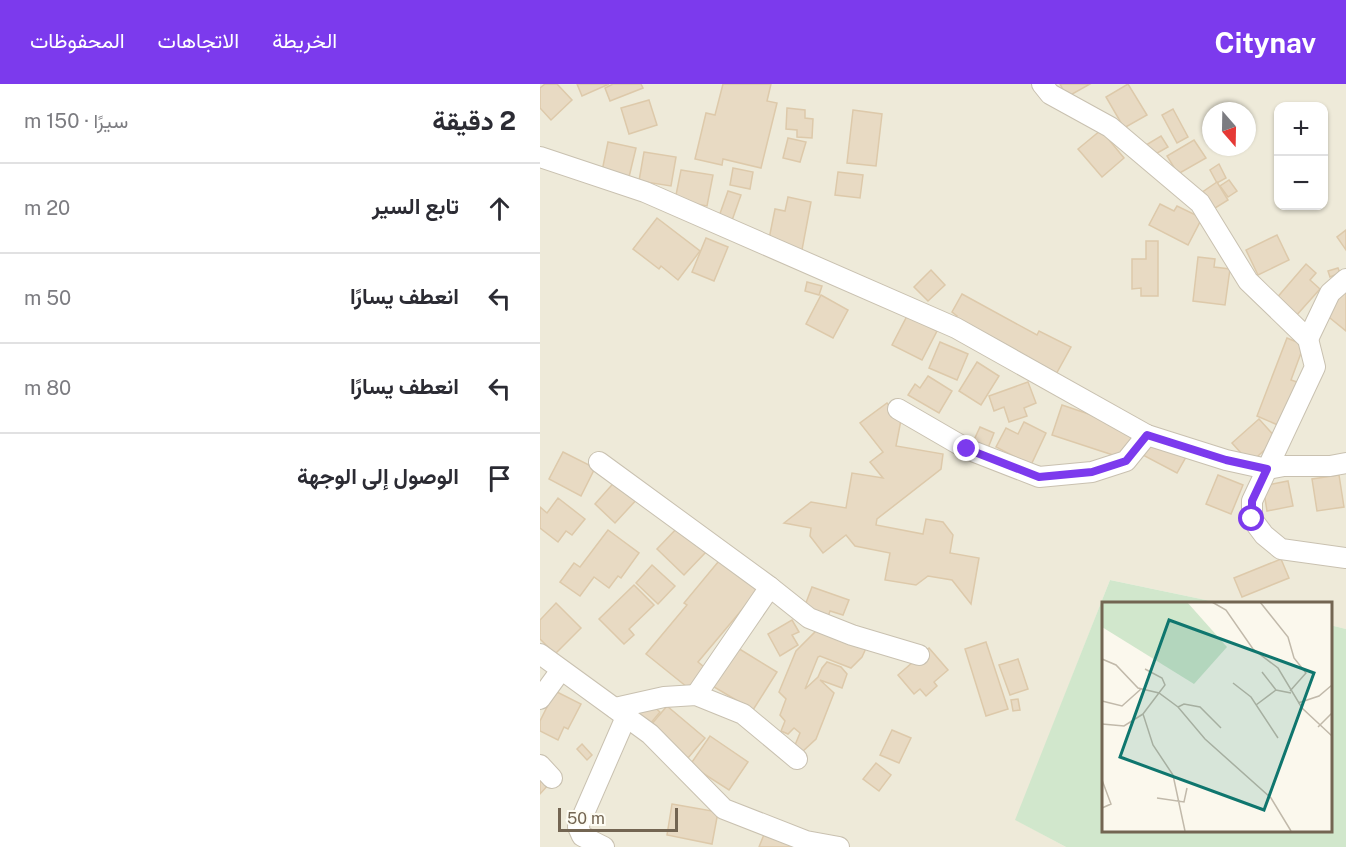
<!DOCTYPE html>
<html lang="ar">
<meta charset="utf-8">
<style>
body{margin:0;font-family:"Public Sans",Vazirmatn,sans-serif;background:#f2f2f3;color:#2b2b33;direction:rtl}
.controls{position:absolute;right:18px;top:18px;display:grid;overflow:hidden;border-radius:12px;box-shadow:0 2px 4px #0004}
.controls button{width:54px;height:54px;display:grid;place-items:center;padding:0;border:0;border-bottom:2px solid #e1e1e2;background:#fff;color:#2b2b33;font:30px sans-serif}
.compass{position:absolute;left:662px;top:18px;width:54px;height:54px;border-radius:50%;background:#fff;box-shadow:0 2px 4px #0004;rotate:160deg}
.scale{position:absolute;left:18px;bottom:15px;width:120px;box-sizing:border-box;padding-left:6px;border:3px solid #736552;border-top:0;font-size:16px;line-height:21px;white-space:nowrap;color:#736552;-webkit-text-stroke:4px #fdfcf3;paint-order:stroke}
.stop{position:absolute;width:18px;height:18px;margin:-14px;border:4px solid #7c3aed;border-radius:50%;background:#fff}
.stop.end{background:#7c3aed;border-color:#fff;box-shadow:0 2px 6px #0008}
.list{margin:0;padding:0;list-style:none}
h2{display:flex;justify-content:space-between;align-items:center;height:78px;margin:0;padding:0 24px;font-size:26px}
h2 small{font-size:20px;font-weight:400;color:#7c7c81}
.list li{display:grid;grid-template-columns:39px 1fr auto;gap:18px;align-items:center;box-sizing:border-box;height:90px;padding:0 24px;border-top:2px solid #e1e1e2}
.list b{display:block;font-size:22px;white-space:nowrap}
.list em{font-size:20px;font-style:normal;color:#7c7c81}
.icon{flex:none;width:33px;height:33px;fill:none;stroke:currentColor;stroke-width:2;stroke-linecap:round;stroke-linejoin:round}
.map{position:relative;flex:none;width:806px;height:763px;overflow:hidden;direction:ltr}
header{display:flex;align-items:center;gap:36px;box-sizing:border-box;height:84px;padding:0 30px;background:#7c3aed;color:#fff}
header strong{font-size:28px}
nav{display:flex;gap:33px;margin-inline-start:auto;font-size:21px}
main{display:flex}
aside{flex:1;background:#fff}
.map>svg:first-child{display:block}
</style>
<header>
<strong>Citynav</strong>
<nav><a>الخريطة</a><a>الاتجاهات</a><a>المحفوظات</a></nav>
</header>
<main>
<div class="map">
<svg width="806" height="763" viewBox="0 0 806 763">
<rect width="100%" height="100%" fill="#fbf8ed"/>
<path fill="#eeead9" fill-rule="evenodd" d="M 0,0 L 806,0 L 806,545 L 790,541 L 790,520 L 685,520 L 570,496 L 476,736 L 526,763 L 0,763 ZM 738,22 L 784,22 L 784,122 L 738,122 ZM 671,27 L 707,27 L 707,63 L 671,63 Z"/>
<polygon fill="#d1e7cc" points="570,496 685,520 563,520 563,746 790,746 790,541 806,545 806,763 526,763 475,736"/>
<g fill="#e8dac3" stroke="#ddc9aa" stroke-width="1.5">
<polygon points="5,0 17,0 32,16 11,36 0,24 0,4"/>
<polygon points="37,0 69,0 42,12"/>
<polygon points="73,0 101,0 103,4 70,17 65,4"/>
<polygon points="183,0 231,0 227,17 237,19 221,84 183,75 182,81 155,75 166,29 175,31"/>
<polygon points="520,0 550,0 527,13"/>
<polygon points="588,0 607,31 584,44 566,13"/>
<polygon points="109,16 117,41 89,50 81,24"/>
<polygon points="247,24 265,26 265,34 273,35 272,54 257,53 257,46 246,45"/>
<polygon points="633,25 648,53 637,59 622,31"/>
<polygon points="313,26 342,30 336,82 307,79"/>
<polygon points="561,46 584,74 562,93 538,65"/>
<polygon points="621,52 628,63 612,72 606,61"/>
<polygon points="248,54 266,58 260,78 243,74"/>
<polygon points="654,56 666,74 638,90 627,72"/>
<polygon points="68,58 96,64 89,93 62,87"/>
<polygon points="104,68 136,73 131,102 99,97"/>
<polygon points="679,80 686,94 677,99 670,86"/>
<polygon points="193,84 213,88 210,105 190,101"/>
<polygon points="141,86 173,91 167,122 135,116"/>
<polygon points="298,88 323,91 320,114 295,111"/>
<polygon points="689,96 697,107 688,113 680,102"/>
<polygon points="677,98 688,116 672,126 661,109"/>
<polygon points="188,107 201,111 190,142 177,138"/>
<polygon points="248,113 271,118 262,166 228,160 235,125 245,127"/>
<polygon points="620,120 634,127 637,122 662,134 648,161 609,141"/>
<polygon points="117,134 160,167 138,196 121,182 119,185 93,165"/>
<polygon points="806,146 806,166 797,153"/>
<polygon points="737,151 749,176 718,191 706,166"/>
<polygon points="166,154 188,163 174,197 152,188"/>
<polygon points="606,157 618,157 618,212 601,212 601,204 592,205 592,175 606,175"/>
<polygon points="658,173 675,175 674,183 690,185 685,221 653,217"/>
<polygon points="766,180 776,189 770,196 780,205 755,233 735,216"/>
<polygon points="798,184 800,189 790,193 788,187"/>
<polygon points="391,186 405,201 388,217 374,203"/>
<polygon points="267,198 282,202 279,211 265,207"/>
<polygon points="803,207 806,209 806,247 785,230"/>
<polygon points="422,210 497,251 499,247 531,263 515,292 414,238 417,232 412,228"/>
<polygon points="281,211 308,226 293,254 266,240"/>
<polygon points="367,232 397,247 382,276 352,261"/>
<polygon points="747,254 764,261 751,296 757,298 740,342 717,332"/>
<polygon points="400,258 428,270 417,296 389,284"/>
<polygon points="437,278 459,292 441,321 419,307"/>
<polygon points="388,292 412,307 399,329 368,311 375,300 380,304"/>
<polygon points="488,298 496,319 484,324 487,332 469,338 464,323 454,327 449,312"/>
<polygon points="347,319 361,336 356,362 403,370 401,385 337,435 336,441 383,450 386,435 403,438 413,451 410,469 439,474 431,520 412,496 388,492 376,501 345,496 350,469 315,462 306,451 283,469 270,452 271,444 244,439 271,418 306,424 312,389 343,394 330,378 343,368 320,339"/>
<polygon points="522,321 599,347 591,370 581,367 579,373 512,351"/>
<polygon points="719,335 737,355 710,379 692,359"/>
<polygon points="484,338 506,349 491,381 456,363 466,344 478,350"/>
<polygon points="440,343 454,349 448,364 433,358"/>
<polygon points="607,353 646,373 637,389 599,369"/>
<polygon points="23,368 55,384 41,412 9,395"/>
<polygon points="678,391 703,401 691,430 666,420"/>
<polygon points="799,391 804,423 777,427 772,395"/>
<polygon points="78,394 99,413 75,439 55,420"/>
<polygon points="748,397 753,422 727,427 723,402"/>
<polygon points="18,414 45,435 32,451 26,447 18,458 0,444 0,423 7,429"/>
<polygon points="139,442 166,468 144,491 117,465"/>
<polygon points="68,446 99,469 81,494 78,492 69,504 54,493 40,512 20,498 34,479 40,483"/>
<polygon points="183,472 221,503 158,578 169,587 152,607 106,570 147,521 144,519"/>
<polygon points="741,475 749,494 702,513 694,494"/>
<polygon points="112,481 135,502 118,520 96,499"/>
<polygon points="94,501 114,521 89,545 94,551 84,560 59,535"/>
<polygon points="272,503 309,516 303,531 290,527 288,533 264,524"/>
<polygon points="16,519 41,544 15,570 0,555 0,536"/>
<polygon points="252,536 259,548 252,551 258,561 240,572 228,550"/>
<polygon points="280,543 327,562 322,573 311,584 280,572 278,573 265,605 278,593 282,584 287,578 301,583 307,590 302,604 280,596 294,609 276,655 262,668 255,661 260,649 254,644 248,650 241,647 245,637 240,631 246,615 239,608 256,567"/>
<polygon points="446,558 468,625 446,632 425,565"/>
<polygon points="193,561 237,588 213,626 169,600"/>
<polygon points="389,564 408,586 394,598 397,602 386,612 380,605 374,610 358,591"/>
<polygon points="478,575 488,605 470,611 459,581"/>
<polygon points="15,607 41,620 28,645 24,643 18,656 0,647 0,637"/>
<polygon points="478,615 480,626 473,627 471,616"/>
<polygon points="108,618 120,628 110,640 98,629"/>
<polygon points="127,622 165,654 148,674 110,642"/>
<polygon points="352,646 371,654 359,679 340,671"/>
<polygon points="170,652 208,678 189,706 150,681"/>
<polygon points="42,660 52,671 47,676 37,665"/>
<polygon points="336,679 351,691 339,707 323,695"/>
<polygon points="0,692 9,700 0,710"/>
<polygon points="132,720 178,728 172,760 127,751"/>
<polygon points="225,748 263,763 219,763"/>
</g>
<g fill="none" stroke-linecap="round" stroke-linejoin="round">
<defs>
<g id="minor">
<polyline points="502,0 510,10 570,43 660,119 708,197 768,255 775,283 712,417 712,435 724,451 741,465 806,474"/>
<polyline points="0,73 105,108 416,244 607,351 686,376 727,385 744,382 790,382 806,379"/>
<polyline points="768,255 790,209 806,195"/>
<polyline points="358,325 427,365 499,393 552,388 586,377 607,351"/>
<polyline points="59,378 230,503 269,534 312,551 379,571"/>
<polyline points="0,570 110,650 184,725 266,757 299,763"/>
<polyline points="156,611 230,503"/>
<polyline points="0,615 21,586"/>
<polyline points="75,624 124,613 156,611 203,630 257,675"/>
<polyline points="0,681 12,694"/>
<polyline points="64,763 42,752 38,743 86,633"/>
</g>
</defs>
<use href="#minor" stroke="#c9c1b0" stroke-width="22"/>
<use href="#minor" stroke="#fff" stroke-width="20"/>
</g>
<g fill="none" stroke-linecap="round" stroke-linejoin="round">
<polyline stroke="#7c3aed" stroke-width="8" points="427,365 499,393 552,388 586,377 607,351 686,376 727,385 712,417 712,435"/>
</g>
<g transform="translate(562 518)">
<rect width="230" height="230" fill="#fbf8ed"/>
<path d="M 0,0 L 85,0 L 125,45 L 92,82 L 0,25 Z" fill="#d1e7cc"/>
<path fill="none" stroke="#c1b9aa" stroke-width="1.5" d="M 110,0 L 124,8 L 151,47 L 176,66 L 200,106 L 230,134M 158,0 L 186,35 L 192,56 L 204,71 L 188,89M 0,57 L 14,63 L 36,86 L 57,91 L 76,105 L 103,137 L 169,196 L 189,229M 43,67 L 60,76 L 63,83 L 41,112 L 51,143 L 71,173 L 83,229M 160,70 L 174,88 L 189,91M 131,81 L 149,95 L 176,136M 0,99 L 20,104 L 39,87M 196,101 L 217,94 L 230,83M 154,103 L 174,88M 76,105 L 82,102 L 98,105 L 119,126M 0,122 L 22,124 L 41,112M 216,125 L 230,111M 0,178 L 9,202 L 0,206M 55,196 L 82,200 L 85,186"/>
<path fill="#0f766e" fill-opacity="0.15" stroke="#0f766e" stroke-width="3" d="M 67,18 L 212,71 L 162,208 L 18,155 Z"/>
<rect width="230" height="230" fill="none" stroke="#736552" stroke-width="3"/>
</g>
</svg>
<div class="controls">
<button>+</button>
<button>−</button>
</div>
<svg class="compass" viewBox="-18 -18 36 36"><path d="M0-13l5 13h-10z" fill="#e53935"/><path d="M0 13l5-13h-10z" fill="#7c7c81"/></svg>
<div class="scale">50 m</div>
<div class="stop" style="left:712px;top:435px"></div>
<div class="stop end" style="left:427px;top:365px"></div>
</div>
<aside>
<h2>2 دقيقة<small>سيرًا · 150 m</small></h2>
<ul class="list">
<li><svg class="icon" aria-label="ahead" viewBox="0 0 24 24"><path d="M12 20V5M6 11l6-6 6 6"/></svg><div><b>تابع السير</b></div><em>20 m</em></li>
<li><svg class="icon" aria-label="left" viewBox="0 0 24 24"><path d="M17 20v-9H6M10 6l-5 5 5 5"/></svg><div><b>انعطف يسارًا</b></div><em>50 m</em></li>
<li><svg class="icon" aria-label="left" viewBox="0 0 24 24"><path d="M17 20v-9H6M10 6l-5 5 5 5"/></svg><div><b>انعطف يسارًا</b></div><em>80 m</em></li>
<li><svg class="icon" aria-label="arrive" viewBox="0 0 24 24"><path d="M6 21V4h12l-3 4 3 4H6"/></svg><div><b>الوصول إلى الوجهة</b></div></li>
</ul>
</aside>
</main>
